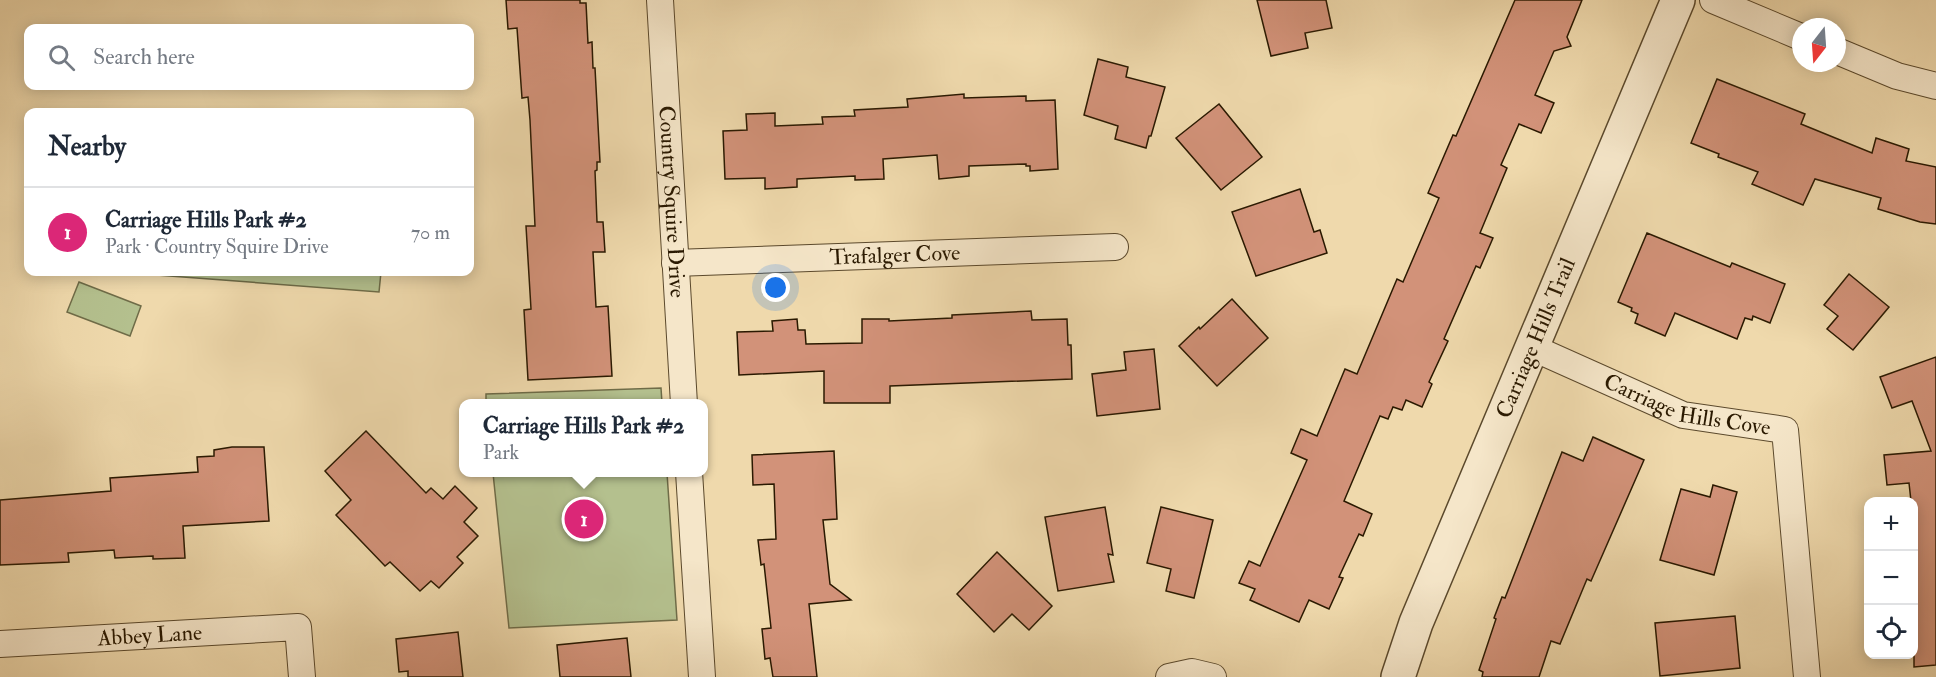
<!DOCTYPE html>
<meta charset="utf-8">
<style>
body{margin:0;font-family:"IM FELL Double Pica",serif;background:#f6f6f7;color:#1f2937}
.controls{position:absolute;right:18px;bottom:18px;display:grid;overflow:hidden;border-radius:12px;box-shadow:0 3px 15px #0003}
.controls button{width:54px;height:54px;display:grid;place-items:center;padding:0;border:0;border-bottom:2px solid #e0e1e3;background:#fff;color:#1f2937;font:30px sans-serif}
.compass{position:absolute;left:1792px;top:18px;width:54px;height:54px;border-radius:50%;background:#fff;box-shadow:0 3px 15px #0003;rotate:197deg}
.you{position:absolute;left:776px;top:288px;width:21px;height:21px;margin:-15px;border:4px solid #fff;border-radius:50%;background:#1a73e8;box-shadow:0 0 0 9px #1a73e833}
.badge{display:grid;place-items:center;width:39px;height:39px;border-radius:50%;background:#db2777;color:#fff;font-size:20px;font-weight:700}
.pin{position:absolute;translate:-50% -50%;border:3px solid #fff;box-shadow:0 2px 6px #0006}
.popup{position:absolute;left:459px;top:399px;width:249px;height:78px;box-sizing:border-box;display:grid;place-content:center;border-radius:12px;background:#fff;filter:drop-shadow(0 2px 4px #0005);font-size:20px;white-space:nowrap;color:#747a83}
.popup b{font-size:22px;color:#1f2937}
.popup::after{content:'';position:absolute;left:50%;top:100%;margin-left:-12px;border:12px solid transparent;border-top-color:#fff}
.list{margin:0;padding:0;list-style:none}
h2{display:flex;justify-content:space-between;align-items:center;height:78px;margin:0;padding:0 24px;font-size:26px}
h2 small{font-size:20px;font-weight:400;color:#747a83}
.list li{display:grid;grid-template-columns:39px 1fr auto;gap:18px;align-items:center;box-sizing:border-box;height:90px;padding:0 24px;border-top:2px solid #e0e1e3}
.list b{display:block;font-size:22px;white-space:nowrap}
.list p{margin:0;font-size:20px;white-space:nowrap;color:#747a83}
.list em{font-size:20px;font-style:normal;color:#747a83}
.icon{flex:none;width:33px;height:33px;fill:none;stroke:currentColor;stroke-width:2;stroke-linecap:round;stroke-linejoin:round}
.map{position:relative;flex:none;width:1936px;height:677px;overflow:hidden}
.search{position:absolute;background:#fff;box-shadow:0 3px 15px #0003;left:24px;top:24px;width:450px;height:66px;display:flex;align-items:center;gap:15px;box-sizing:border-box;padding:0 21px;border-radius:12px;color:#747a83;font-size:22px}
.panel{position:absolute;background:#fff;box-shadow:0 3px 15px #0003;left:24px;top:108px;width:450px;height:168px;border-radius:12px}
.map>svg:first-child{display:block}
</style>
<div class="map">
<svg width="1936" height="677" viewBox="0 0 1936 677">
<rect width="100%" height="100%" fill="#efd9ac"/>
<filter id="stains"><feTurbulence type="fractalNoise" baseFrequency=".00333" numOctaves="4"/><feColorMatrix values="0 0 0 0 .2 0 0 0 0 .09 0 0 0 0 .02 0 0 0 .5 -.17"/></filter>
<radialGradient id="worn" r=".72"><stop offset=".6" stop-color="#630" stop-opacity="0"/><stop offset="1" stop-color="#630" stop-opacity=".3"/></radialGradient>
<g fill="#b4c08e" stroke="#6f6c48" stroke-width="1.5">
<polygon points="157,272 381,272 379,292 157,275"/>
<polygon points="79,282 141,306 130,336 67,312"/>
<polygon points="661,388 662,403 486,403 486,394"/>
<polygon points="493,473 667,473 677,620 509,628"/>
</g>
<g fill="#d29279" stroke="#2a1901" stroke-width="1.5">
<polygon points="506,0 580,0 580,3 586,3 588,43 592,42 593,68 595,68 600,162 597,162 597,170 595,171 597,222 603,222 605,252 593,252 596,307 608,306 612,376 528,380 524,310 531,309 526,226 535,226 530,120 528,97 522,98 517,28 508,29"/>
<polygon points="1257,0 1326,0 1332,28 1305,33 1308,48 1271,56"/>
<polygon points="1515,0 1582,0 1567,37 1571,46 1554,51 1535,95 1554,103 1541,133 1519,124 1501,165 1507,168 1480,233 1493,238 1480,268 1476,266 1444,339 1448,341 1429,382 1432,384 1422,407 1406,400 1402,410 1393,407 1388,419 1380,416 1344,501 1372,514 1363,536 1359,534 1339,577 1343,578 1329,609 1309,600 1299,622 1250,600 1255,589 1239,583 1249,561 1260,566 1307,460 1291,453 1301,429 1317,436 1345,369 1357,374 1397,279 1403,282 1439,198 1428,193 1453,135 1456,136"/>
<polygon points="1098,59 1128,67 1126,77 1165,87 1151,136 1149,136 1146,148 1115,139 1118,126 1084,115"/>
<polygon points="1717,79 1805,114 1801,124 1872,153 1876,138 1909,149 1906,161 1936,167 1936,224 1920,222 1878,209 1881,198 1815,179 1803,205 1752,184 1758,172 1718,157 1719,154 1691,143"/>
<polygon points="964,94 964,98 1026,96 1026,101 1055,100 1058,169 1030,171 1030,166 1026,166 1026,164 969,166 969,176 939,179 937,155 883,159 884,179 855,180 855,176 797,179 797,187 765,189 765,178 725,179 723,131 747,130 746,114 775,113 775,126 823,124 822,117 855,116 854,110 908,107 907,99"/>
<polygon points="1219,104 1262,157 1221,190 1176,138"/>
<polygon points="1300,189 1314,232 1320,230 1327,253 1256,276 1232,212"/>
<polygon points="1647,233 1730,267 1732,263 1785,284 1770,323 1753,316 1752,320 1745,318 1737,339 1675,313 1665,336 1635,323 1638,314 1631,311 1632,308 1618,302"/>
<polygon points="1849,274 1889,307 1853,350 1827,329 1838,316 1824,305"/>
<polygon points="1232,299 1268,338 1217,386 1179,346 1199,327 1200,329"/>
<polygon points="1031,311 1032,320 1067,319 1068,345 1071,345 1072,379 890,386 890,403 824,403 824,371 739,375 737,332 773,331 772,321 797,319 798,330 805,330 806,344 862,343 862,319 889,319 889,321 952,318 952,315"/>
<polygon points="1154,349 1160,409 1097,416 1092,374 1126,370 1124,352"/>
<polygon points="1936,357 1936,665 1914,667 1914,501 1911,501 1909,483 1887,485 1884,455 1931,451 1912,401 1892,408 1880,377"/>
<polygon points="366,431 426,493 431,488 443,499 455,486 477,508 464,522 478,536 457,557 463,563 439,588 431,581 420,591 390,562 385,566 336,515 351,500 325,471"/>
<polygon points="1593,437 1644,460 1591,581 1587,579 1560,644 1551,641 1539,677 1482,677 1483,672 1479,670 1496,619 1494,618 1502,597 1505,598 1562,452 1583,461"/>
<polygon points="232,447 264,447 269,521 183,526 185,558 153,559 153,556 115,558 114,550 68,553 69,562 0,565 0,500 111,491 110,478 198,472 197,457 214,456 214,450"/>
<polygon points="834,451 837,519 823,520 830,584 851,600 809,604 817,677 773,677 770,658 765,659 762,629 771,628 764,564 761,565 758,540 776,539 774,484 753,485 752,455"/>
<polygon points="1713,485 1737,492 1714,575 1660,560 1681,489 1710,497"/>
<polygon points="1105,507 1113,555 1108,554 1114,582 1058,591 1045,517"/>
<polygon points="1161,507 1213,520 1194,598 1166,591 1171,569 1147,563"/>
<polygon points="997,552 1052,606 1029,630 1012,614 994,632 957,594"/>
<polygon points="1735,616 1740,668 1660,676 1655,623"/>
<polygon points="458,632 463,677 408,677 408,671 399,672 396,639"/>
<polygon points="627,638 631,677 560,677 557,645"/>
</g>
<g fill="none" stroke-linecap="round" stroke-linejoin="round">
<defs>
<g id="minor">
<path id="s1" d="M 660,0 L 684,404"/>
<polyline points="1713,0 1801,37"/>
<polyline points="1837,51 1897,76 1936,86"/>
<path id="s2" d="M 675,263 L 1115,247"/>
<path id="s3" d="M 1531,347 L 1683,415 L 1785,430 L 1807,677"/>
<polyline points="689,472 702,677"/>
<path id="s4" d="M 0,644 L 298,627 L 302,677"/>
<polyline points="1169,677 1192,672 1213,677"/>
</g>
<g id="tertiary">
<path id="s5" d="M 1398,677 L 1416,623 L 1678,0"/>
</g>
</defs>
<use href="#minor" stroke="#5b492c" stroke-width="28"/>
<use href="#tertiary" stroke="#5b492c" stroke-width="36"/>
<use href="#minor" stroke="#f5e6c9" stroke-width="26"/>
<use href="#tertiary" stroke="#f5e6c9" stroke-width="33"/>
</g>
<g text-anchor="middle" dominant-baseline="central" stroke-width="4.5" stroke-linejoin="round" paint-order="stroke">
<g font-size="22" fill="#2a1901" stroke="#f5e6c9">
<text stroke="none"><textPath href="#s1" startOffset="202">Country Squire Drive</textPath></text>
<text stroke="none"><textPath href="#s2" startOffset="220">Trafalger Cove</textPath></text>
<text stroke="none"><textPath href="#s5" startOffset="366">Carriage Hills Trail</textPath></text>
<text stroke="none"><textPath href="#s3" startOffset="168">Carriage Hills Cove</textPath></text>
<text stroke="none"><textPath href="#s4" startOffset="150">Abbey Lane</textPath></text>
</g>
</g>
<rect width="100%" height="100%" filter="url(#stains)"/>
<rect width="100%" height="100%" fill="url(#worn)"/>
</svg>
<div class="controls">
<button>+</button>
<button>−</button>
<button><svg class="icon" aria-label="locate" viewBox="0 0 24 24"><circle cx="12" cy="12" r="6"/><path d="M12 2v4M12 18v4M2 12h4M18 12h4"/></svg></button>
</div>
<svg class="compass" viewBox="-18 -18 36 36"><path d="M0-13l5 13h-10z" fill="#e53935"/><path d="M0 13l5-13h-10z" fill="#747a83"/></svg>
<div class="you"></div>
<div class="pin badge" style="left:584px;top:519px">1</div>
<div class="popup"><b>Carriage Hills Park #2</b>Park</div>
<div class="search"><svg class="icon" aria-label="search" viewBox="0 0 24 24"><circle cx="10" cy="10" r="6"/><path d="M15 15l6 6"/></svg>Search here</div>
<section class="panel">
<h2>Nearby<small></small></h2>
<ul class="list">
<li><span class="badge">1</span><div><b>Carriage Hills Park #2</b><p>Park · Country Squire Drive</p></div><em>70 m</em></li>
</ul>
</section>
</div>
